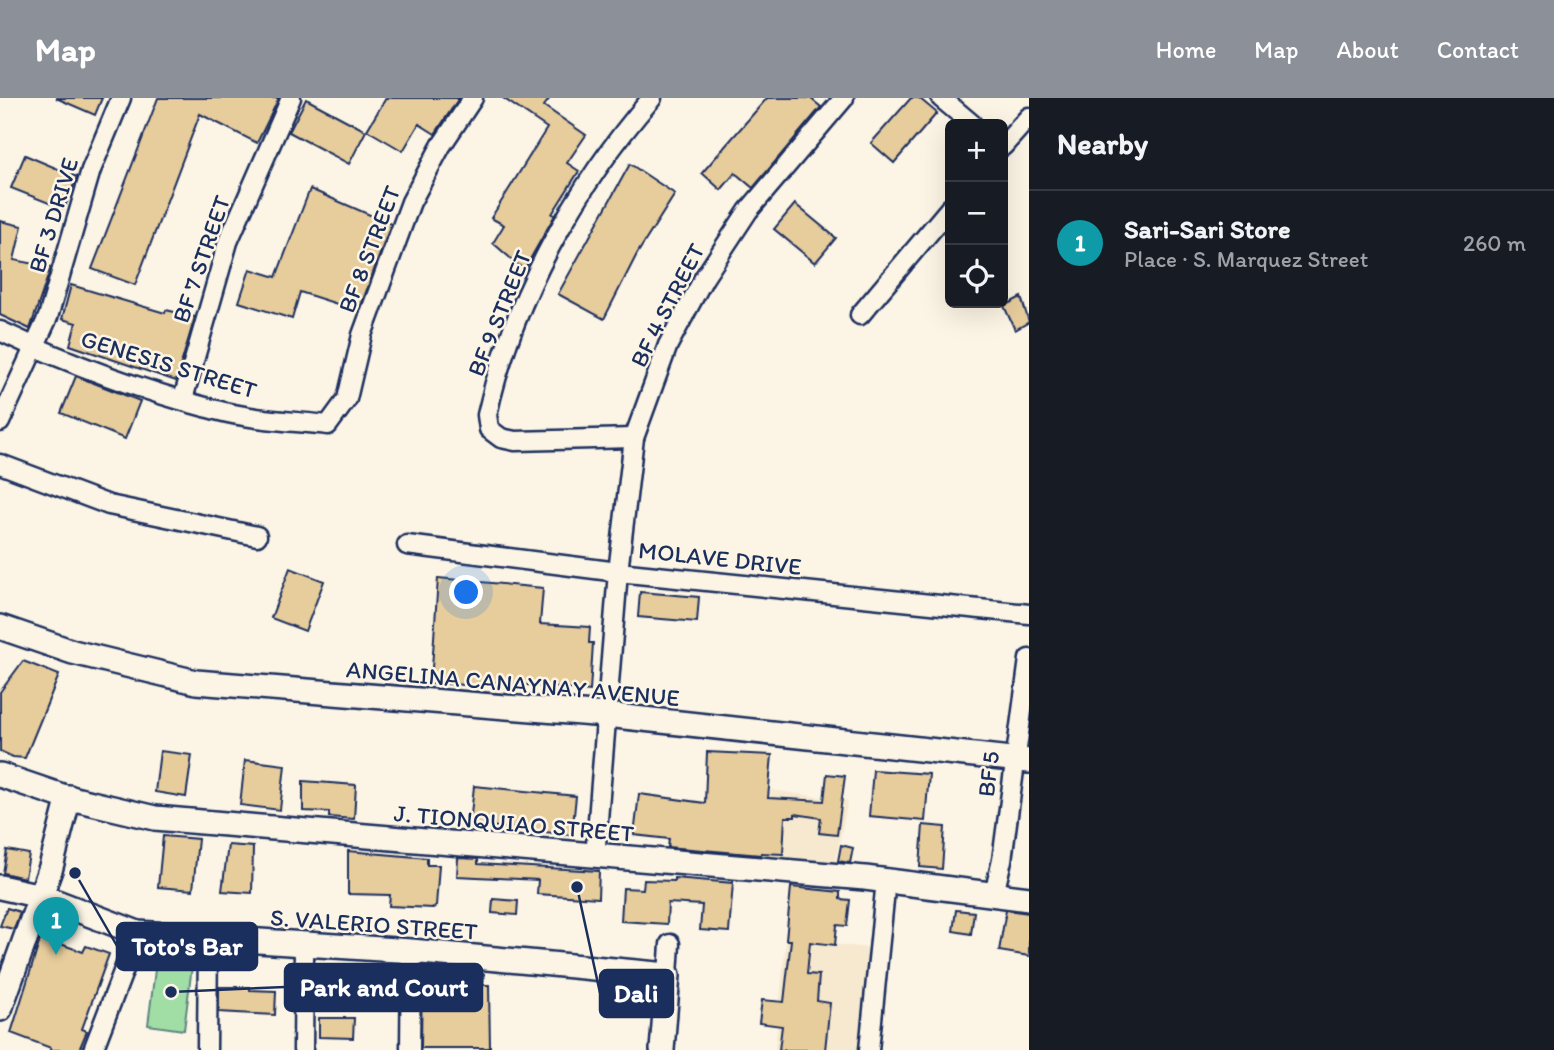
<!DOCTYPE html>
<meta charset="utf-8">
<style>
body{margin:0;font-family:Itim,sans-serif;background:#242831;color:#f1f3f6}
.controls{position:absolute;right:21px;top:21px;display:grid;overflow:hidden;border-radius:10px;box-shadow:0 7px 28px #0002}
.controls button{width:63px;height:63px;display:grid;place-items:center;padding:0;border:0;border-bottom:2px solid #363941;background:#171b24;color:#f1f3f6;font:35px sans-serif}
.you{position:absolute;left:467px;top:495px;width:24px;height:24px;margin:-18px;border:5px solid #fff;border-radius:50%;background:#1a73e8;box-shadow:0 0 0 10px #1a73e833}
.badge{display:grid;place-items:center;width:46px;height:46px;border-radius:50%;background:#8c9099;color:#fff;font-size:23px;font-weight:700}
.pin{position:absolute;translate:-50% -58px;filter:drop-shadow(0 2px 4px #0008)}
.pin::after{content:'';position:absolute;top:37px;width:24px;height:21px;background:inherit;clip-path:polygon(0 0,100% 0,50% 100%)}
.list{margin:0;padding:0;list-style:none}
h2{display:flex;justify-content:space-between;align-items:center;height:91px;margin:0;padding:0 28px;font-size:30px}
h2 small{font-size:23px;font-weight:400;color:#9ea1a6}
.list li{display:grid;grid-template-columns:46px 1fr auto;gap:21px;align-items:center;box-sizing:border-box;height:105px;padding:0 28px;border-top:2px solid #363941}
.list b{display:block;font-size:26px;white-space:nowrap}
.list p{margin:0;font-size:23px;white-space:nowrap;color:#9ea1a6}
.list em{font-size:23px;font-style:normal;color:#9ea1a6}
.icon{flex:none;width:38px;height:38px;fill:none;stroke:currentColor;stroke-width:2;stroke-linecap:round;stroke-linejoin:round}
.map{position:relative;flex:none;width:1029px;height:952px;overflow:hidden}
header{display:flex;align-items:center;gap:42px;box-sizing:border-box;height:98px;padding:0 35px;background:#8c9099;color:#fff}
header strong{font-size:33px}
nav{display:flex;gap:38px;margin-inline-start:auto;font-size:24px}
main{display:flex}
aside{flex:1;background:#171b24}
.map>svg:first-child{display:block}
</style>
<header>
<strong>Map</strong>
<nav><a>Home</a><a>Map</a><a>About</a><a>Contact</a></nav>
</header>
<main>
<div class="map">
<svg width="1029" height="952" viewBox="0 0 1029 952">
<rect width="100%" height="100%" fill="#fcf5e5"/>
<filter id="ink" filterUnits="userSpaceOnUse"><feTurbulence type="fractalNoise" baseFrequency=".0143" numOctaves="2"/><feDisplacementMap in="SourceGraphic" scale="14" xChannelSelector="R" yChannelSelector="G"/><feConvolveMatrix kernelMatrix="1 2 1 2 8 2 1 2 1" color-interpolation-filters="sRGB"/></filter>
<g filter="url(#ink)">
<g fill="#f6e9cf">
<polygon points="771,692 848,703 835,764 764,760"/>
<polygon points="786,842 871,850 863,952 775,952"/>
</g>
<polygon fill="#a1dea5" stroke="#5e8682" stroke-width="2" points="157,856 193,860 184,932 148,927"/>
<g fill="#e7cc9c" stroke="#1b2f5e" stroke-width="2">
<polygon points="56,0 102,0 95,17"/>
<polygon points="158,0 279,0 257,45 200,16 135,187 92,171"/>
<polygon points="386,0 459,0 435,36 419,26 403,53 367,32"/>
<polygon points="503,0 550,0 544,8 586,37 567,65 579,73 552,116 555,117 524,172 493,145 504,127 491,120 547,30"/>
<polygon points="767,0 810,0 821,9 753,90 735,75 721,92 702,75"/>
<polygon points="911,0 919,0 937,15 894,65 871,45"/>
<polygon points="306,1 366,33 349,66 289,34"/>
<polygon points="25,57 77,79 64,111 11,90"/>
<polygon points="630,66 675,96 637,156 604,221 558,196"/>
<polygon points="310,91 391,126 359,213 300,194 292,221 239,204 250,171 276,179"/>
<polygon points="795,106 836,140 815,165 774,131"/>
<polygon points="0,123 22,128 14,162 51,169 30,231 0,217"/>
<polygon points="71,187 165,215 166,212 195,219 176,283 70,247 76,225 62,221"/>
<polygon points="1021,199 1029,224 1015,232 1004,208"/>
<polygon points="76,278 140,303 125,341 61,315"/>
<polygon points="290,470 324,483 305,533 271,520"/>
<polygon points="438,480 543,490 540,526 590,529 589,545 593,545 590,593 483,583 483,588 431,585"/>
<polygon points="640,494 699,499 697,524 638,519"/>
<polygon points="23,563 59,577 25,660 13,659 0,653 0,594"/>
<polygon points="160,653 192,657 186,699 155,694"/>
<polygon points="707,654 772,657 768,700 824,703 827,676 845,678 837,737 819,735 821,720 795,716 795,719 785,719 783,756 761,755 761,757 668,749 669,741 634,737 639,696 705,705"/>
<polygon points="245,662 285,667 280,712 240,707"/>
<polygon points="873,672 929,676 925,723 869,718"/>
<polygon points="303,683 356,687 354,721 329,719 329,714 303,713"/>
<polygon points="474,688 576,698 572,737 470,726"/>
<polygon points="923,727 945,729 942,771 920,769"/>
<polygon points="163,738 198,741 193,792 158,789"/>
<polygon points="228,747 253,749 252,795 222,793"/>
<polygon points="841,747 853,750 850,765 838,763"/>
<polygon points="7,752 29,756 25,780 3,775"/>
<polygon points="348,753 427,760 427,767 439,767 436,808 433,810 389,808 390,797 348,796"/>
<polygon points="458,760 478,761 478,766 599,773 598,800 537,796 538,782 457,778"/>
<polygon points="674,780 733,785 729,834 700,832 702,807 668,805 667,826 621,823 623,790 643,791 644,782 674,783"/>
<polygon points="791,789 840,794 840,801 850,802 847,828 837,827 835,847 810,844 807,876 819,877 817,903 830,905 825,952 779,952 782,928 759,925 762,902 784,904 791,842 786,842"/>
<polygon points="493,801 518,803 517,817 492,815"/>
<polygon points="7,810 20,814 14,831 0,828"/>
<polygon points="956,812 974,814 971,836 953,833"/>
<polygon points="1006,812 1029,815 1029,858 999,853"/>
<polygon points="41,839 83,854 86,848 109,856 82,931 87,933 79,952 50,952 51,950 11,935"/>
<polygon points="422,869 484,876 483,887 489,887 490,950 421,950"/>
<polygon points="219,889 250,889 250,892 276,893 275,917 219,914"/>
<polygon points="319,920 354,920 353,940 319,939"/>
</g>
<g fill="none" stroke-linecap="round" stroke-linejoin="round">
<defs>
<g id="street">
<polyline points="941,0 972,26"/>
<polyline points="1003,48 1029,19"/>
<polyline points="860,217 950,110"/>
<path d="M 0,233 C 68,265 143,293 216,312 C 253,322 291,323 328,327 L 347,301 L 362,237 L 411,104 L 441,48 L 473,0"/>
<polyline points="183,301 228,144 291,0"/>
<polyline points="0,324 48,219 91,72 121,0"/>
<path d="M 634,340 L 515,343 L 501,340 L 489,331 L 487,317 C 512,203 576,87 652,0"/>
<polyline points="0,366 109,407 257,438"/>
<polyline points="407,447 618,474 1029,516"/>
<polyline points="595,759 618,474 634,340 668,247 704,180 748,113 844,0"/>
<polyline points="994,796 1002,762 1029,561"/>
<polyline points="668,877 670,846"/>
<polyline points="93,952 138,835"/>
<polyline points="207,952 208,840"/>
<polyline points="303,952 304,848"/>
<polyline points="410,952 411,853"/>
<polyline points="869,952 886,782"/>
</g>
<g id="secondary">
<polyline points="0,529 73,554 196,584 606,617 1029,663"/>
<polyline points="0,677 62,698 155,720 865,780 1029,801"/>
<polyline points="0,789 41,798 138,835 411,853 668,877 662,952"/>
<polyline points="0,911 51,769 69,699"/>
</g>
</defs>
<use href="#street" stroke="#1b2f5e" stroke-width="23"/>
<use href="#secondary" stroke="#1b2f5e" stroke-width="28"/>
<use href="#street" stroke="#fcf5e5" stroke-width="18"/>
<use href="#secondary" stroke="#fcf5e5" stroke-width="23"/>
</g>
</g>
<g text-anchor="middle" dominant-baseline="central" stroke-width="5" stroke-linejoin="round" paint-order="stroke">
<g font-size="24" fill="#1b2f5e" stroke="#fcf5e5">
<text transform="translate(53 117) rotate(-73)">BF 3 DRIVE</text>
<text transform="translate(369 151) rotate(-69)">BF 8 STREET</text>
<text transform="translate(201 161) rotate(-71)">BF 7 STREET</text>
<text transform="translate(667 207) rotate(-63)">BF 4 STREET</text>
<text transform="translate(499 215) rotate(-68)">BF 9 STREET</text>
<text transform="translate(169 266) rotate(17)">GENESIS STREET</text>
<text transform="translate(720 460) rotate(6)">MOLAVE DRIVE</text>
<text transform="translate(513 585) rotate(5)">ANGELINA CANAYNAY AVENUE</text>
<text transform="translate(988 676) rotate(-83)">BF 5</text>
<text transform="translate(514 725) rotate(5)">J. TIONQUIAO STREET</text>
<text transform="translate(374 826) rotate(4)">S. VALERIO STREET</text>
</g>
</g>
<path fill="none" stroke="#1b2f5e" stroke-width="2.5" d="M75 775L117 848M171 894L285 889M577 789L600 895"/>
<g fill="#1b2f5e" stroke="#fcf5e5" stroke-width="2.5">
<circle cx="75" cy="775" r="7"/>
<circle cx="171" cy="894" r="7"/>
<circle cx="577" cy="789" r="7"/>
</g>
<g fill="#1b2f5e" stroke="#1b2f5e" stroke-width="2.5">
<rect x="117" y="825" width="140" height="47" rx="7"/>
<rect x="285" y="866" width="197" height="47" rx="7"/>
<rect x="600" y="872" width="73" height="47" rx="7"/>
</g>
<g font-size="26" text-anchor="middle" font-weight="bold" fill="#fff">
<text x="187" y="857">Toto's Bar</text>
<text x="384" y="898">Park and Court</text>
<text x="636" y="904">Dali</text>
</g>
</svg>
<div class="controls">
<button>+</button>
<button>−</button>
<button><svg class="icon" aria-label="locate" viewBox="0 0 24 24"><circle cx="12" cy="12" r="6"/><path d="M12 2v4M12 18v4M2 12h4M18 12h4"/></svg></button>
</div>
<div class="you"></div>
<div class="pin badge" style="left:56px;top:857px;background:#0f9aa8">1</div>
</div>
<aside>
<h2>Nearby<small></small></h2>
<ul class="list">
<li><span class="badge" style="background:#0f9aa8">1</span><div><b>Sari-Sari Store</b><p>Place · S. Marquez Street</p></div><em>260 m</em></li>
</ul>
</aside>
</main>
